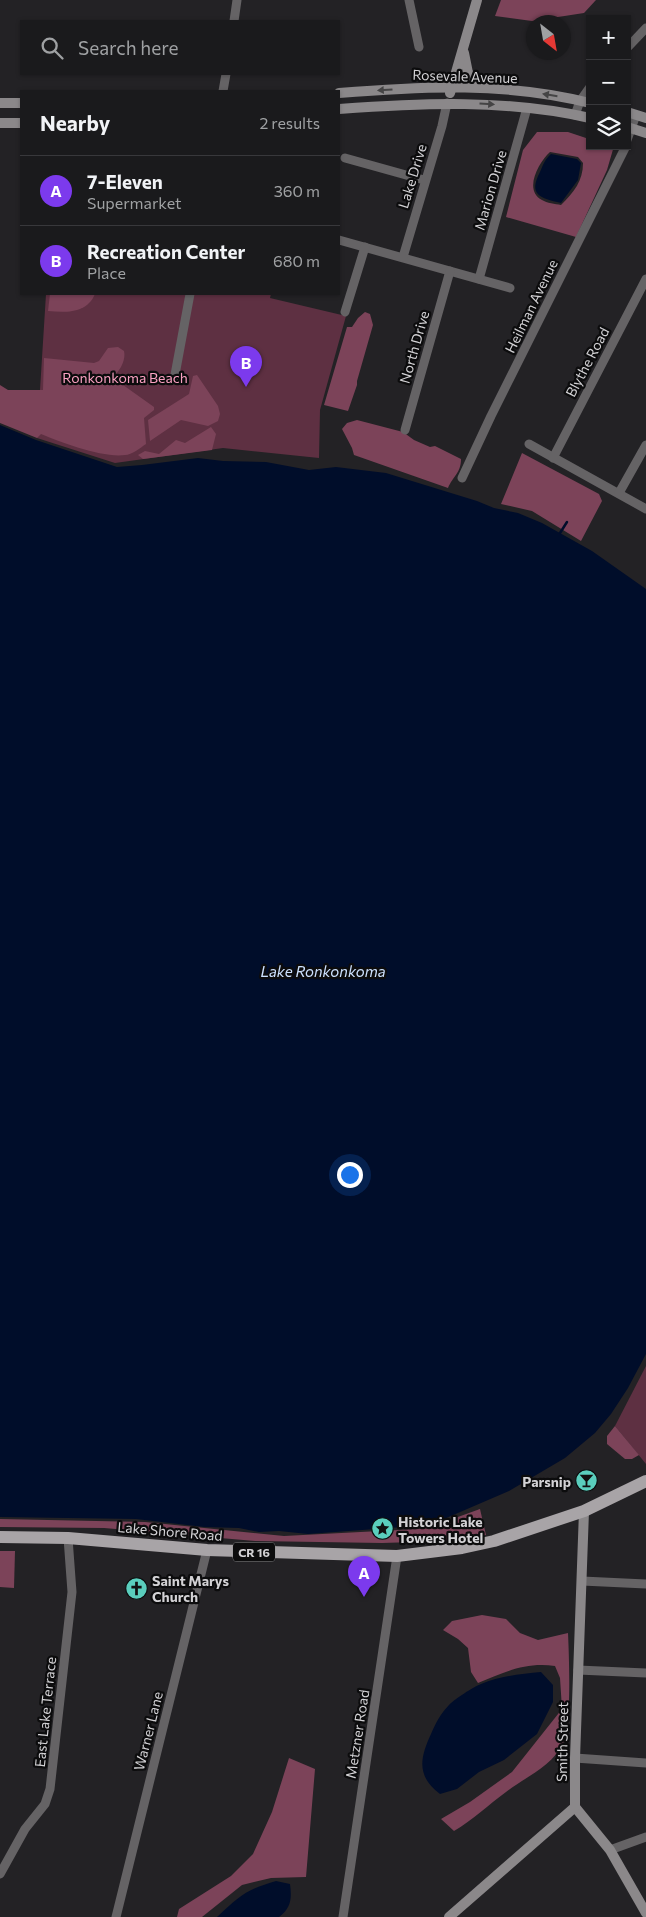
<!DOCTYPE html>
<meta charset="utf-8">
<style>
body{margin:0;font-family:Commissioner,sans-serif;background:#232325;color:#f1f3f6}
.controls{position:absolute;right:15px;top:15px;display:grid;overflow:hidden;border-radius:0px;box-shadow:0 1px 4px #0004}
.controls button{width:45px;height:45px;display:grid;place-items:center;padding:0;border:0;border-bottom:1px solid #38383b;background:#1a1a1c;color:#f1f3f6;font:25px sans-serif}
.compass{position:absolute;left:526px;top:15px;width:45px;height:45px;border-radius:50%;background:#1a1a1c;box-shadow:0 1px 4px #0004;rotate:149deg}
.you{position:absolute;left:349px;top:1174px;width:18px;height:18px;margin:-12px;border:4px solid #fff;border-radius:50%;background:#1a73e8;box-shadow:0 0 0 8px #1a73e833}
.badge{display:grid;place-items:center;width:32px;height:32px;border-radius:50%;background:#7c3aed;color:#fff;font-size:16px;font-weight:700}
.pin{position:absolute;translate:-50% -41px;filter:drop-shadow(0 1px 2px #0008)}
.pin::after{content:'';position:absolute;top:26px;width:18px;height:15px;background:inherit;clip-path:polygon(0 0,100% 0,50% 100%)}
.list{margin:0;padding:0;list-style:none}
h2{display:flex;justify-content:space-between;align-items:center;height:65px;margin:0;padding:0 20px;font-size:21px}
h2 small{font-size:16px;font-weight:400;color:#9fa1a3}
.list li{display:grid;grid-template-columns:32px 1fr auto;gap:15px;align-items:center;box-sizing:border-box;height:70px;padding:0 20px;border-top:1px solid #38383b}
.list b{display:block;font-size:19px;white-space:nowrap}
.list p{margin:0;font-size:16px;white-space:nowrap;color:#9fa1a3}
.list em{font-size:16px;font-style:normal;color:#9fa1a3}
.icon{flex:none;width:28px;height:28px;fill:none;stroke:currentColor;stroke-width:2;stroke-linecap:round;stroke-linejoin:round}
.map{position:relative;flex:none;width:646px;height:1917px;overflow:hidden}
.search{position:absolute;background:#1a1a1c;box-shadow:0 1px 4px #0004;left:20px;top:20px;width:320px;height:55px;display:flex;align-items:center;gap:12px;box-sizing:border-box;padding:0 18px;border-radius:0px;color:#9fa1a3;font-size:19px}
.panel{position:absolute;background:#1a1a1c;box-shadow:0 1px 4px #0004;left:20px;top:90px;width:320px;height:205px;border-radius:0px}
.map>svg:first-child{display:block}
</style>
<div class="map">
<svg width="646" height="1917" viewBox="0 0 646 1917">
<rect width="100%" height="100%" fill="#232225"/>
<g fill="#5e3042">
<polygon points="46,294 271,294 270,298 346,316 320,410 319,458 223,448 115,463 37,438"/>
<polygon points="646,1366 646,1464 615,1426"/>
</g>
<g fill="#7c4359" fill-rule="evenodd">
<polygon points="501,0 596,0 584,13 532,21 495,16"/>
<path d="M 537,132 L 568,132 L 586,138 L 590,137 L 590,146 L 614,146 L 607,170 L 576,237 L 506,217 L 523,150 ZM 550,152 L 578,157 L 583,163 C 583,181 574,192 561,205 C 555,204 547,203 542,200 C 523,190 539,162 550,152 Z"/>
<path d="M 50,294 L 95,294 C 87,313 67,313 48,311 Z"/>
<polygon points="365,312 370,314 373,325 357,381 357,385 348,411 324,405 347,327 352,327 358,318"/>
<path d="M 118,347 L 124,351 C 126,359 121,369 115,375 L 116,380 L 154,407 L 154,410 L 144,418 L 146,444 C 140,448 132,455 125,455 C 103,458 62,443 41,434 L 37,438 L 0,423 L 0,385 L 8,390 L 43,390 L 44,358 L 94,363 L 99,361 L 108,348 Z"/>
<polygon points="197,375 218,406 220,414 218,421 208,426 181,420 150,441 148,420 189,394 193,376"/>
<path d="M 357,420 L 403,432 L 414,440 L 430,447 L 435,446 L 461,459 C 461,473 453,476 448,488 L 354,455 L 352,448 L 342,429 L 347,423 Z"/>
<polygon points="211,427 216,434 212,450 143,459 138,455 145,451 159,454 176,440 185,443"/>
<polygon points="522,453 599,494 602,501 581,541 532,511 501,504"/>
<polygon points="615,1426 639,1455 632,1459 625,1459 607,1444 607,1436"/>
<polygon points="480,1509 486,1535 448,1541 382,1543 255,1541 104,1528 0,1527 0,1519 145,1522 284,1536 418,1529 433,1526"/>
<polygon points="0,1551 15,1551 14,1588 0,1587"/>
<path d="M 482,1615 L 506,1619 L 520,1633 L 538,1640 L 568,1633 C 569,1655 572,1725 563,1743 C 552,1767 525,1777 506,1792 C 488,1805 473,1820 454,1831 L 441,1819 L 470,1802 L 512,1772 L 562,1709 L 560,1678 L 555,1666 C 525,1662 505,1672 478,1683 L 471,1672 L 468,1648 L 458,1639 L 443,1630 L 452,1621 Z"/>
<polygon points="289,1758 315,1769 306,1877 271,1878 242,1885 202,1917 177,1917 179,1909 231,1876 253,1854 272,1812"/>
</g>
<g fill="#000d2a">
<path d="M 551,154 L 577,159 L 581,163 L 578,180 L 561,203 C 540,198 528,195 540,172 C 543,165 545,159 551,154 Z"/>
<polygon points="0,425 36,440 117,467 142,465 198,458 223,461 266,462 309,470 336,467 386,473 477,501 494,508 518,513 542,523 592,551 646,589 646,1354 628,1388 611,1414 595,1433 565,1458 509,1491 430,1525 308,1534 279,1531 259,1532 239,1528 204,1527 136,1519 0,1517"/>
<path d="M 541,1672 L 553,1685 L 553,1702 L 537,1734 L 504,1760 L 479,1772 L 457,1789 L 440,1794 C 416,1776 420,1758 431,1734 C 435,1724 441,1713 449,1705 C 455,1699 473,1687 481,1684 C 500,1676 521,1674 541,1672 Z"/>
<path d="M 276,1881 L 290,1884 C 292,1899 291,1908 279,1917 L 217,1917 C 240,1896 245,1890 276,1881 Z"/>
</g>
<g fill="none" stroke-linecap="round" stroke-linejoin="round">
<polyline stroke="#000d2a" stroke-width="2.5" points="560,533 567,522"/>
<g stroke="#656365" stroke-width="9">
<polyline points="409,0 419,47"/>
<polyline points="234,21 237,0"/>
<polyline points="627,48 646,28"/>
<polyline points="223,91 226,74"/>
<polyline points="575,115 580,101 590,87"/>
<polyline points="627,140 636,115"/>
<polyline points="345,158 424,180"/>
<polyline points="339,240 510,288"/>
<polyline points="403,257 442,126 447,103"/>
<polyline points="479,279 527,108"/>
<polyline points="345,312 365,247"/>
<polyline points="174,380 190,294"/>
<polyline points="405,430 450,271"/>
<polyline points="529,444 646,509"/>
<polyline points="553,458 646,279"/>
<polyline points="462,478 491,416 626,146"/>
<polyline points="619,493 646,445"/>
<polyline points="582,1581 646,1584"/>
<polyline points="578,1670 646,1673"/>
<polyline points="575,1758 646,1763"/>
<polyline points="610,1850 646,1837"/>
<polyline points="0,1874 25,1829 45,1804 50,1789 72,1592 68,1538"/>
<polyline points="116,1917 207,1550"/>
<polyline points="343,1917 397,1556"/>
</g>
<g stroke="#8b888a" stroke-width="10">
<polyline points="464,53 468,73 484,88"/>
<path d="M 339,93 C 423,86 507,82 590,103"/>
<polyline points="450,93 477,0"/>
<polyline points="0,103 21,103"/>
<path d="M 339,109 C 423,103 506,99 590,118"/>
<polyline points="627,112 646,118"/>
<polyline points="0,123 21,123"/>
<polyline points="627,127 646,133"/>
<polyline points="575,1807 610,1850 646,1913"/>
<polyline points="449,1917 575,1807 575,1758 584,1511"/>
</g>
<polyline stroke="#a8a4a7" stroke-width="12" points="0,1537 68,1538 207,1550 397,1556 462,1548 494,1541 584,1511 646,1481"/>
</g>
<defs><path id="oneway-solid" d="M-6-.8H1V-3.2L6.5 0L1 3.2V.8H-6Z" transform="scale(1.25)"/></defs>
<g fill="#454445">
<use href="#oneway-solid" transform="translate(385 90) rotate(176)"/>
<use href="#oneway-solid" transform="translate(550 95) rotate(-171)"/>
<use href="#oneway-solid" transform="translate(487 104) rotate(3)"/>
</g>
<defs>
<symbol id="bar-disc" viewBox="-11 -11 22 22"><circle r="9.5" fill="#5acebd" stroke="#0c0c0d"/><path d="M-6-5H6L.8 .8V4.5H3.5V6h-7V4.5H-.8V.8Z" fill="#111"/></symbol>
<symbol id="sight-disc" viewBox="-11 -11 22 22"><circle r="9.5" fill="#5acebd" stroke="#0c0c0d"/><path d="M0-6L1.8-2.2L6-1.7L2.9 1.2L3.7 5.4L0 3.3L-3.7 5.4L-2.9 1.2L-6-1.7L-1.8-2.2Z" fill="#111"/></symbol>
<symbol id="church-disc" viewBox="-11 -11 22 22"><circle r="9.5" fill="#5acebd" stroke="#0c0c0d"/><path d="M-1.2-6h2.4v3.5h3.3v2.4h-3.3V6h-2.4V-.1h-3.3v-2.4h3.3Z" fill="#111"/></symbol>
</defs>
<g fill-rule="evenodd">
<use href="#bar-disc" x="574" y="1468" width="25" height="25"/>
<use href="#sight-disc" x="370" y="1516" width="25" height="25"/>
<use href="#church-disc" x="124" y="1576" width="25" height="25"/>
</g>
<g text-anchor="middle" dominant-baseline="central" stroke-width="4.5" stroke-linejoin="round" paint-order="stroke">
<rect fill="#0c0c0d" stroke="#979799" stroke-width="1" x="233" y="1542.5" width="42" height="19" rx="4"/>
<g font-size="12" font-weight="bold" fill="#d3d2d5">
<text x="254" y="1552">CR 16</text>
</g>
<g font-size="14" fill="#d3d2d5" stroke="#0c0c0d">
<text transform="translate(465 76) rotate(2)">Rosevale Avenue</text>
<text transform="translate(412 176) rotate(-73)">Lake Drive</text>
<text transform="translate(490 190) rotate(-74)">Marion Drive</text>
<text transform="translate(531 306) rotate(-64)">Heilman Avenue</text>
<text transform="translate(414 347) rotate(-74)">North Drive</text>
<text transform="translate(587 362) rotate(-62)">Blythe Road</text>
<text transform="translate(170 1531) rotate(5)">Lake Shore Road</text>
<text transform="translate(45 1712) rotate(-84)">East Lake Terrace</text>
<text transform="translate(148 1731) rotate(-76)">Warner Lane</text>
<text transform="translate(357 1734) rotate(-81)">Metzner Road</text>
<text transform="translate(562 1742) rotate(-89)">Smith Street</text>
</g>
<g font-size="14" fill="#faa1c2" stroke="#0c0c0d">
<text x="125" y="377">Ronkonkoma Beach</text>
</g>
<g font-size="14" font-weight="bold" fill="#d3d2d5" stroke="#0c0c0d" text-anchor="start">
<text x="571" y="1481" text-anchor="end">Parsnip</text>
<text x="398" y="1521">Historic Lake<tspan x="398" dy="16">Towers Hotel</tspan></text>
<text x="152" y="1580">Saint Marys<tspan x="152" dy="16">Church</tspan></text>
</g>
<g font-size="15" font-style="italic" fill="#cde1fe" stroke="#0c0c0d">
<text x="323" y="971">Lake Ronkonkoma</text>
</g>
</g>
</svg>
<div class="controls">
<button>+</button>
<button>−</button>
<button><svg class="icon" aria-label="layers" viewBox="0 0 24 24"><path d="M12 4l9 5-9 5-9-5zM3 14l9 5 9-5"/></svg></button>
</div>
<svg class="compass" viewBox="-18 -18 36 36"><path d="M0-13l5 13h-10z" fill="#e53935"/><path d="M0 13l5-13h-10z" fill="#9fa1a3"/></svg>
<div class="you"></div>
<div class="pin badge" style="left:364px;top:1597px">A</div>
<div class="pin badge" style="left:246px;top:387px">B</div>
<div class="search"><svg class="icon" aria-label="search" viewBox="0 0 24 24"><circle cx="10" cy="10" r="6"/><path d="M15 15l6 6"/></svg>Search here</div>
<section class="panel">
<h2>Nearby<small>2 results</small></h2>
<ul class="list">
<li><span class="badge">A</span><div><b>7-Eleven</b><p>Supermarket</p></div><em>360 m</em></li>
<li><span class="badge">B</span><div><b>Recreation Center</b><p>Place</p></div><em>680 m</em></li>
</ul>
</section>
</div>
